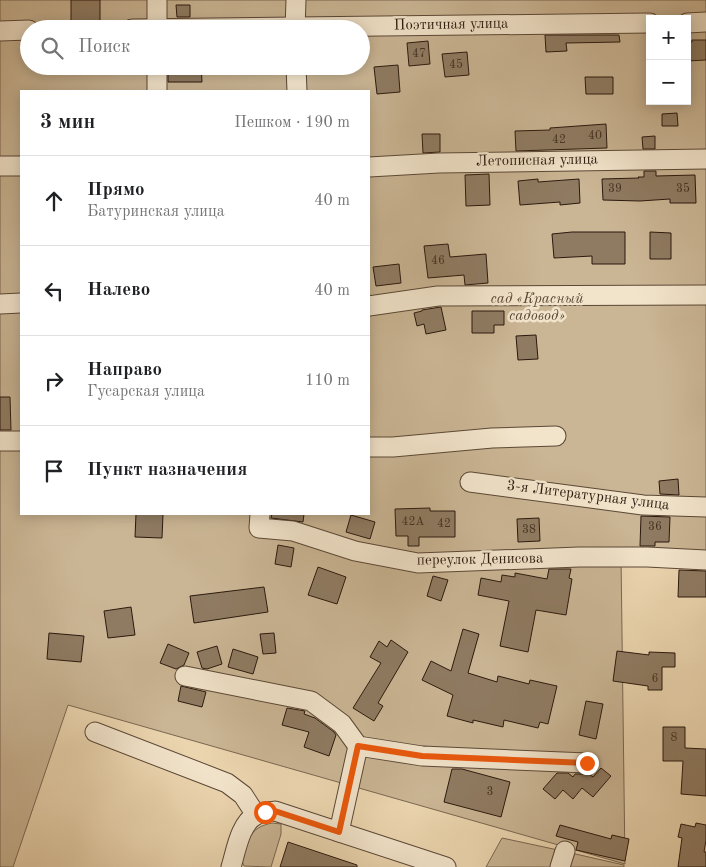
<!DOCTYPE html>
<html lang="ru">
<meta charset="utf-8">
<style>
body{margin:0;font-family:"Old Standard TT",serif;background:#f2f2f2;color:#202124}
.controls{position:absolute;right:15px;top:15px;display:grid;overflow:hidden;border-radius:0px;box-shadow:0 2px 12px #0003}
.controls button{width:45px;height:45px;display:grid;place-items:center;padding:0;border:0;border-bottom:1px solid #e0e0e0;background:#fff;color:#202124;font:25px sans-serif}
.stop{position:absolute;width:15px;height:15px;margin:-11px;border:4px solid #ea580c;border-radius:50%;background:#fff}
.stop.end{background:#ea580c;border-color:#fff;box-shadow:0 1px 5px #0008}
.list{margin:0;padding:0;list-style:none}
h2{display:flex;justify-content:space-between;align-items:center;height:65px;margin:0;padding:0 20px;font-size:21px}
h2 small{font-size:16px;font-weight:400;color:#757577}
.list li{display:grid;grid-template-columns:32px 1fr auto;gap:15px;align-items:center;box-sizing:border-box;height:90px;padding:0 20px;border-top:1px solid #e0e0e0}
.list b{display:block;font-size:19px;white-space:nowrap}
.list p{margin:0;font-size:16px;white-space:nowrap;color:#757577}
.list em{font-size:16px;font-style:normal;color:#757577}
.icon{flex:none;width:28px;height:28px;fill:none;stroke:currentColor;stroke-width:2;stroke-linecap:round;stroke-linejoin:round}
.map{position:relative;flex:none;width:706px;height:867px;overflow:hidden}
.search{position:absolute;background:#fff;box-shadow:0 2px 12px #0003;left:20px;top:20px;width:350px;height:55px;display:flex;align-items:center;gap:12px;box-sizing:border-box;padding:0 18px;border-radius:28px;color:#757577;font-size:19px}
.panel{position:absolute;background:#fff;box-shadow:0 2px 12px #0003;left:20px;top:90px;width:350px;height:425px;border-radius:0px}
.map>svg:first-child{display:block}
</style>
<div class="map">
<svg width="706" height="867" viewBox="0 0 706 867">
<rect width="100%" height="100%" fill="#ebd5af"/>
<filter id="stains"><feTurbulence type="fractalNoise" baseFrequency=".004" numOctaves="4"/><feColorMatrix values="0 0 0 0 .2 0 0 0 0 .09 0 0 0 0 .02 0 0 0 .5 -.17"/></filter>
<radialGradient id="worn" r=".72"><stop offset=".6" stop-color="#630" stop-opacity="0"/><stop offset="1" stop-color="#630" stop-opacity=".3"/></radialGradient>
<g fill="#cab594" stroke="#7a6751" fill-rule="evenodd">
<path d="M 0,0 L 706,0 L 706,556 L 621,556 L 625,864 L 68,705 L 13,867 L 0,867 ZM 650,19 L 687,19 L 687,101 L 650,101 ZM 29,29 L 361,29 L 361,66 L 29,66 ZM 21,91 L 369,91 L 369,514 L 21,514 Z"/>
<path d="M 272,823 L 281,824 L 281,834 L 271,867 L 244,866 L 242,861 C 249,840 248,828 272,823 Z"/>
<polygon points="502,838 558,850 553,867 486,867"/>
<polygon points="571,853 624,865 624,867 568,867"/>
</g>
<g fill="#8f7b62" stroke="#2b190e">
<polygon points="71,0 100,0 100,23 71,22"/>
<polygon points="176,5 190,5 190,17 177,17"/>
<polygon points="545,35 619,35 620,42 566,43 567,51 546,52"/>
<polygon points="692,40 706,40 706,60 687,61 687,42 692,42"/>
<polygon points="428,41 430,64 409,66 407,43"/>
<polygon points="467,52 469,75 445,77 442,54"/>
<polygon points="398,65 400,92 377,94 374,67"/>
<polygon points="168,66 201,66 202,82 168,82"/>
<polygon points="585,77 613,77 613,94 586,94"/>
<polygon points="677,113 678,126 662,126 662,114"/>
<polygon points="606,124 607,148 516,151 515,131 550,130 550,128"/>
<polygon points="422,134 440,134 440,152 423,153"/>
<polygon points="655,136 655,149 643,149 642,137"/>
<polygon points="644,171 656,171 656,176 695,175 696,203 670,203 670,199 640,201 603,200 602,179 639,178 638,177 644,177"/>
<polygon points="489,174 490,205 466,206 465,175"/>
<polygon points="538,179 538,182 579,179 580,203 560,205 560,202 520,205 518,181"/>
<polygon points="572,232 625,232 625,264 592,264 592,256 554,258 552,234"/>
<polygon points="650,232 671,233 671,259 650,259"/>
<polygon points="448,244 450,257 486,254 488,283 465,285 464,275 428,278 424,246"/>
<polygon points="399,264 401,283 376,286 373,267"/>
<polygon points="441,307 446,330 426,334 424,324 417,326 414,313 422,311 422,310"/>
<polygon points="472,311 504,311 504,325 494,325 494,333 472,333"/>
<polygon points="536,335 538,359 518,360 516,336"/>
<polygon points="0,397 10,397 11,430 0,430"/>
<polygon points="678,479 679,495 660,494 659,481"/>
<polygon points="430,508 430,511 455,511 455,537 419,537 419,546 408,546 408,536 396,536 395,509"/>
<polygon points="136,514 163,514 162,538 135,537"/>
<polygon points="272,514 304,514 303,522 271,518"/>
<polygon points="351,515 375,522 370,539 346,532"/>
<polygon points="641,516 670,517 669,542 655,542 655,546 640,546"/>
<polygon points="539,518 540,541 518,542 517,519"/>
<polygon points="278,545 294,548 291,567 275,564"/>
<polygon points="318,567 346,577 337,604 308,595"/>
<polygon points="549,569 571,569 569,578 572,579 566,615 536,610 528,652 500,646 509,601 478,595 481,578 501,582 502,575 515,577 515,573 547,579"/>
<polygon points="679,570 706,571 706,597 678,597"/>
<polygon points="433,576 448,580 441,601 427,596"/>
<polygon points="264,587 268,612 194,623 190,596"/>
<polygon points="131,607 135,635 108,638 104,611"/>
<polygon points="463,629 479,634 468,673 497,682 498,676 529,684 530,680 557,686 548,724 540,722 538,728 504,720 503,727 473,720 473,723 447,716 453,695 422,680 431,661 451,671"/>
<polygon points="49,633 84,636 81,662 47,659"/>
<polygon points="274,633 276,653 263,654 260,634"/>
<polygon points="391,640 408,652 378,703 383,706 374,721 353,708 381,663 370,657 379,641 387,647"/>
<polygon points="168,644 189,653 184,665 176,669 160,663"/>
<polygon points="217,646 222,664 207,669 202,668 197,652"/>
<polygon points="233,649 258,657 253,674 228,667"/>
<polygon points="617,651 649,655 649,652 675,653 675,667 662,667 662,690 648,690 648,686 613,681"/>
<polygon points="181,686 206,692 202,707 178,701"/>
<polygon points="586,701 603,704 596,739 579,735"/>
<polygon points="287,708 305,711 304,714 315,718 334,732 336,735 329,756 304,747 309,732 282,725"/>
<polygon points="663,727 685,727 685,748 706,749 706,796 681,794 683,761 663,761"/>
<polygon points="601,768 611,776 593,797 582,788 573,799 563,790 555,799 543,789 557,773 568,773 573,777 575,774 589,774 593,777"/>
<polygon points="452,769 462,769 510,782 501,817 444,802"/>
<polygon points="696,823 706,825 706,840 704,852 706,852 706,867 678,867 682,838 678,837 681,824 695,827"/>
<polygon points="560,825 611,839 612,835 629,839 625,861 576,850 578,842 556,836"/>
<polygon points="288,842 357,865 357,867 280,867"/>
</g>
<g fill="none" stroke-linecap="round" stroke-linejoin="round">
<defs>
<g id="minor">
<polyline points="687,23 706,22"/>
<polyline points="132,29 650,23"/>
<polyline points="157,29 157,0"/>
<polyline points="295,29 296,0"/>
<polyline points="0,31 29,30"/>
<polyline points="157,66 157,91"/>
<polyline points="296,66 297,91"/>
<polyline points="0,166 21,166"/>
<polyline points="369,167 439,163 706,159"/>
<polyline points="0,304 21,303"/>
<polyline points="369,306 438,296 706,295"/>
<polyline points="0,441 21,441"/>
<polyline points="369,447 393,447 492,438 556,436"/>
<polyline points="470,482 643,505 706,507"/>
<polyline points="260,514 259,528 293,531 355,551 418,563 579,557 647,557 706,560"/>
<polyline points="185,676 311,701 342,724 358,746 422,756 587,763"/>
<polyline points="95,732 227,783 243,795 256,815"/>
<polyline points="339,832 358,746"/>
<path d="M 231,867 C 236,851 240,823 256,815 C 262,812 269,812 275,811 L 446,867"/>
<polyline points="560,867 565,851"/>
</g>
</defs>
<use href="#minor" stroke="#5b4836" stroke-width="21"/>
<use href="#minor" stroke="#f2e4cb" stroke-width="19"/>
</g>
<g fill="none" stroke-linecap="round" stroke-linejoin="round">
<polyline stroke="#ea580c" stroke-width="6" points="265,812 275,811 339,832 358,746 422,756 587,763"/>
</g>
<g text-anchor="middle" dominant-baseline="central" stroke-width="5" stroke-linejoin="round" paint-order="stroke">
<g font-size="12" fill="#443223">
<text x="419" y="54">47</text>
<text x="456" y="65">45</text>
<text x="595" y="136">40</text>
<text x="559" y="140">42</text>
<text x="615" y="189">39</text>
<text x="683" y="189">35</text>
<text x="438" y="261">46</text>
<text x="413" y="522">42А</text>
<text x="444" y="524">42</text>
<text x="655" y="527">36</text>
<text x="529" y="530">38</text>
<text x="655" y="679">6</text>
<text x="674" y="738">8</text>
<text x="490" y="792">3</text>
</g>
<g font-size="15" fill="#2b190e" stroke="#f2e4cb">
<text transform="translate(451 25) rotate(-1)">Поэтичная улица</text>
<text transform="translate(537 161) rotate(-1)">Летописная улица</text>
<text transform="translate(588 496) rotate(7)">3-я Литературная улица</text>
<text transform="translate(480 560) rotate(-1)">переулок Денисова</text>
</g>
<g font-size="15" font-style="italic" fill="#5b4836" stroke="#f2e4cb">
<text x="537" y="299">сад «Красный<tspan x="537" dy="17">садовод»</tspan></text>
</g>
</g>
<rect width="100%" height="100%" filter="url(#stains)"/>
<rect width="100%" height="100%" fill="url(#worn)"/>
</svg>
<div class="controls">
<button>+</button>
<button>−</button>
</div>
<div class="stop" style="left:265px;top:812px"></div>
<div class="stop end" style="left:587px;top:763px"></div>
<div class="search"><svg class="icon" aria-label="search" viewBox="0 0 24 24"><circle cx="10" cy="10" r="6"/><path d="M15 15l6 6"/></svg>Поиск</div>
<section class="panel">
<h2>3 мин<small>Пешком · 190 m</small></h2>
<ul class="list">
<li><svg class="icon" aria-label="ahead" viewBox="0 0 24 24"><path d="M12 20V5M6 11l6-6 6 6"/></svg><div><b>Прямо</b><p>Батуринская улица</p></div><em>40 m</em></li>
<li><svg class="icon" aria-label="left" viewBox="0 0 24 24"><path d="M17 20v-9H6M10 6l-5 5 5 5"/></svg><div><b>Налево</b></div><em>40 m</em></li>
<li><svg class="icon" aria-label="right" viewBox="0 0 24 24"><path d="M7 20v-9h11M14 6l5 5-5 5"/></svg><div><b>Направо</b><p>Гусарская улица</p></div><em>110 m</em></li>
<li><svg class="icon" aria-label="arrive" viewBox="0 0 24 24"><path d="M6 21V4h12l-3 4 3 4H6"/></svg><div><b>Пункт назначения</b></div></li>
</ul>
</section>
</div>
